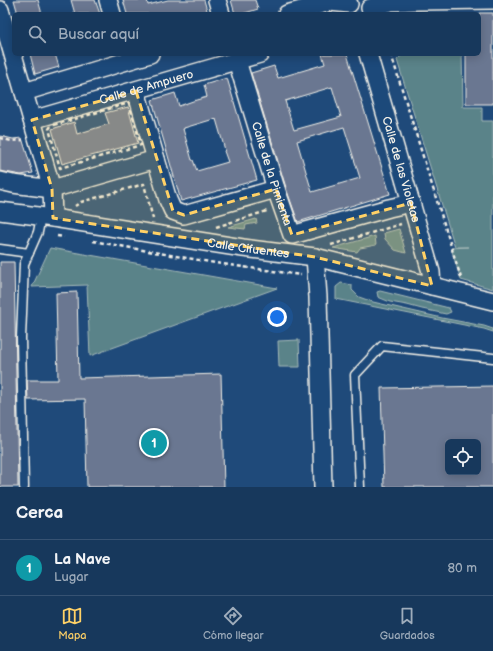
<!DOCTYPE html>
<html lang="es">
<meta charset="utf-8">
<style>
body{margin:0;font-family:"Balsamiq Sans",sans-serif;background:#244365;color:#f1f3f6}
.controls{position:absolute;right:12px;bottom:12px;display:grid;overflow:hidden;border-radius:6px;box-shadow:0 2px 10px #0003}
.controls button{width:36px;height:36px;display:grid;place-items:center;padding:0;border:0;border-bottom:1px solid #365272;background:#17385c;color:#f1f3f6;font:20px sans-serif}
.you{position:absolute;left:277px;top:317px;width:14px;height:14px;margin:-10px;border:3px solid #fff;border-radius:50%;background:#1a73e8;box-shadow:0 0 0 6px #1a73e833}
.badge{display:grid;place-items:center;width:26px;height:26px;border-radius:50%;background:#ffd166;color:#fff;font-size:13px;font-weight:700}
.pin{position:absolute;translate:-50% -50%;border:2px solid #fff;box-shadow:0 1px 4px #0006}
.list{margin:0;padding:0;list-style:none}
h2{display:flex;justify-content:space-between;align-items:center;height:52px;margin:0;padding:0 16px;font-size:17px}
h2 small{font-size:13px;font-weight:400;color:#9eacbb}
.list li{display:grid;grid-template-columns:26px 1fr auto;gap:12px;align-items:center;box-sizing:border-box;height:56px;padding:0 16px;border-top:1px solid #365272}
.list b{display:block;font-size:15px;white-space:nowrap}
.list p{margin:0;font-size:13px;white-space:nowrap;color:#9eacbb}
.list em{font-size:13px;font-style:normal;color:#9eacbb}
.icon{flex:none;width:22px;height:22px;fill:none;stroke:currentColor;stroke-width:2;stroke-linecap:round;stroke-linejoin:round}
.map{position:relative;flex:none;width:493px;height:487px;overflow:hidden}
.search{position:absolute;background:#17385c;box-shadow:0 2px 10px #0003;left:12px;right:12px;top:12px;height:44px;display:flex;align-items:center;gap:10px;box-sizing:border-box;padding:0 14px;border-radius:6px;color:#9eacbb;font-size:15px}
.sheet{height:108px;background:#17385c}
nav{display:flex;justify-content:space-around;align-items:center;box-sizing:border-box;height:56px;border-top:1px solid #365272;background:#17385c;font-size:11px;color:#9eacbb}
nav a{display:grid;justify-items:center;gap:2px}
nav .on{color:#ffd166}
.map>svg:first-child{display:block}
</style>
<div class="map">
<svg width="493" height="487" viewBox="0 0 493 487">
<rect width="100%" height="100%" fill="#1f4a7a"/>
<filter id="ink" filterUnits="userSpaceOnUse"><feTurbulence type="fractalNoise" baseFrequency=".025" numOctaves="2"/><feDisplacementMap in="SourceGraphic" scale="8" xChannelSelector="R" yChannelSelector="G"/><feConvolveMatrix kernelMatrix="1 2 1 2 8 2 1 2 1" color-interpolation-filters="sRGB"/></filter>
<g filter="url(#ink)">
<g fill="#5a8389" stroke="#a7bab8">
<polygon points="403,54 462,54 463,107 482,107 482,121 493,121 493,289 461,280 451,248 468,247 455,247 397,60"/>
<polygon points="256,219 257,223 246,225 245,229 228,227"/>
<polygon points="399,229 406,253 395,250 385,239 384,233"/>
<polygon points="375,236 376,245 360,248 357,252 333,248"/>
<polygon points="50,248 277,288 90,356 87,285 32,287"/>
<polygon points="341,283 352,285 352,290 359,297 373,302 442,318 484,326 493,329 493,332 484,329 336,299 336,287"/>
<polygon points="380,291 449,308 451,312 446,314 422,309 407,305 390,302 378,297 377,292"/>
<polygon points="299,340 300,367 279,367 278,341"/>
</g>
<g fill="#6b7791" stroke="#f4f1e8" fill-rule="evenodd">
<polygon points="14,0 38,0 42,14 18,14"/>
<polygon points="71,0 95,0 100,14 75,14"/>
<polygon points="123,0 147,0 148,5 168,0 204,0 208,14 127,14"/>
<polygon points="231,0 255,0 258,9 242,14 235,14"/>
<polygon points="479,13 493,13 493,104 466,104 466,54 479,54"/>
<polygon points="30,54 55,54 59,67 35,74"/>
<path d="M 322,54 L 347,54 L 390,194 L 298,222 L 287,191 L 251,73 L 274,66 L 278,78 L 325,64 ZM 332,87 L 341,117 L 294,130 L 285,101 ZM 344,127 L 360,178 L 312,192 L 297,141 Z"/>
<path d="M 227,78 L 257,180 L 181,201 L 152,100 L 175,93 L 179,106 L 193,101 L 207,97 L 204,85 ZM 214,119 L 215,120 L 216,119 L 225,150 L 224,151 L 228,162 L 197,171 L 193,160 L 192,160 L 183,129 L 184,129 L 184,128 Z"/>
<polygon points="128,107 138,143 62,164 52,129 74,122 77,134 109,124 105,113"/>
<polygon points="0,136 13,139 22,138 33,173 21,175 0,171"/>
<polygon points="0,262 14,262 18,487 0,487"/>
<polygon points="77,292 79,378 221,374 224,487 87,487 85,399 28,400 27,380 58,380 56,293"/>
<path d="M 493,386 L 493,487 L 384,487 L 381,388 ZM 448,442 L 478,442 L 478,472 L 448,472 Z"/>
</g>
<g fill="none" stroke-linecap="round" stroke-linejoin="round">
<defs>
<g id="service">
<polyline points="0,249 29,253"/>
<polyline points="24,487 21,338 24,264 38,232 41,217"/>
<polyline points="360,487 355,375 382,346 493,358"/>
</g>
<g id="minor">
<polyline points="108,0 112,14"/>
<polyline points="217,0 221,14"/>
<polyline points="370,8 391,2 418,1 493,0"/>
<polyline points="0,10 52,189 53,218"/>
<polyline points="287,14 330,2 349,4"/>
<path id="s1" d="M 368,54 L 431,272 L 432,286"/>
<path id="s2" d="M 237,61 L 276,189 L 292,235 L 389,208 L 411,203"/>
<polyline points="136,91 168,200 173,211 184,215 276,189"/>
<polyline points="24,92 150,54"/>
<path id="s3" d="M 32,120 L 260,54"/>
<polyline points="0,181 13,184 52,189 156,159"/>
<path id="s4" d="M 0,211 L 53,218 L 243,248 L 315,257 L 493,301"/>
<polyline points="315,257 318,297 323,487"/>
</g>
</defs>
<use href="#service" stroke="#f4f1e8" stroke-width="11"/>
<use href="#minor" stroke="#f4f1e8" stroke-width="20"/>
<g stroke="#f4f1e8" stroke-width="2.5" stroke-dasharray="4 3" stroke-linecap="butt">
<polyline points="391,54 461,278"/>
<polygon points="129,103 141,145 60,168 49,129 51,126"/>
<polyline points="0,138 11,141 23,140"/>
<polyline points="75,206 81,202 144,184 153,219"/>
<polyline points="216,227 267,211 268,213"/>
<polyline points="57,236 64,237"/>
<polyline points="93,241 215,263 301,275"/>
<polyline points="331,245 401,224"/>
</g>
<use href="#service" stroke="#1f4a7a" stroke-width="8"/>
<use href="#minor" stroke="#1f4a7a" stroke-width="17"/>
</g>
</g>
<path fill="#ffd166" fill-opacity="0.2" stroke="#ffd166" stroke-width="3" stroke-dasharray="8 5" stroke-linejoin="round" d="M 136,91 L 173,211 L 184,215 L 276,189 L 292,235 L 411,203 L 432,286 L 315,257 L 53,218 L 52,189 L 32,120 Z"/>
<g text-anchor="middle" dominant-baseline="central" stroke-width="3" stroke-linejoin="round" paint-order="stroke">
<g font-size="12" fill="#f4f1e8" stroke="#1f4a7a">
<text stroke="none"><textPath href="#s3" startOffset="119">Calle de Ampuero</textPath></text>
<text stroke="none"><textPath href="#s1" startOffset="120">Calle de las Violetas</textPath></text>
<text stroke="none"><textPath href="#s2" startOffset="118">Calle de la Pimienta</textPath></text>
<text stroke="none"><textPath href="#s4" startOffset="251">Calle Cifuentes</textPath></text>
</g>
</g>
</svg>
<div class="controls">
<button><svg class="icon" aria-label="locate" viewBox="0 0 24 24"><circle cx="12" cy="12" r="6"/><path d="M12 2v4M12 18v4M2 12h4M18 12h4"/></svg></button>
</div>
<div class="you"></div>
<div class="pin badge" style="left:154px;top:443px;background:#0f9aa8">1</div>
<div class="search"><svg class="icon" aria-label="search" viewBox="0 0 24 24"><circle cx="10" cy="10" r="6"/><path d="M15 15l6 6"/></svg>Buscar aquí</div>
</div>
<section class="sheet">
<h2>Cerca<small></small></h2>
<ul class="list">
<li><span class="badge" style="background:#0f9aa8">1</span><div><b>La Nave</b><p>Lugar</p></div><em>80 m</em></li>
</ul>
</section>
<nav>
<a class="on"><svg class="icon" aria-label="map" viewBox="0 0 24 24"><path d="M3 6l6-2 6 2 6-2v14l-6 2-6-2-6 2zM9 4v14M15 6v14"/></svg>Mapa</a>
<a><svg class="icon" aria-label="directions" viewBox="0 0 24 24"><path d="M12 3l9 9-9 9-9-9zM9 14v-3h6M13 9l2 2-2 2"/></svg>Cómo llegar</a>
<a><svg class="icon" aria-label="saved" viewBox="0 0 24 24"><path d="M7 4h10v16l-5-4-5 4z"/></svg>Guardados</a>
</nav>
